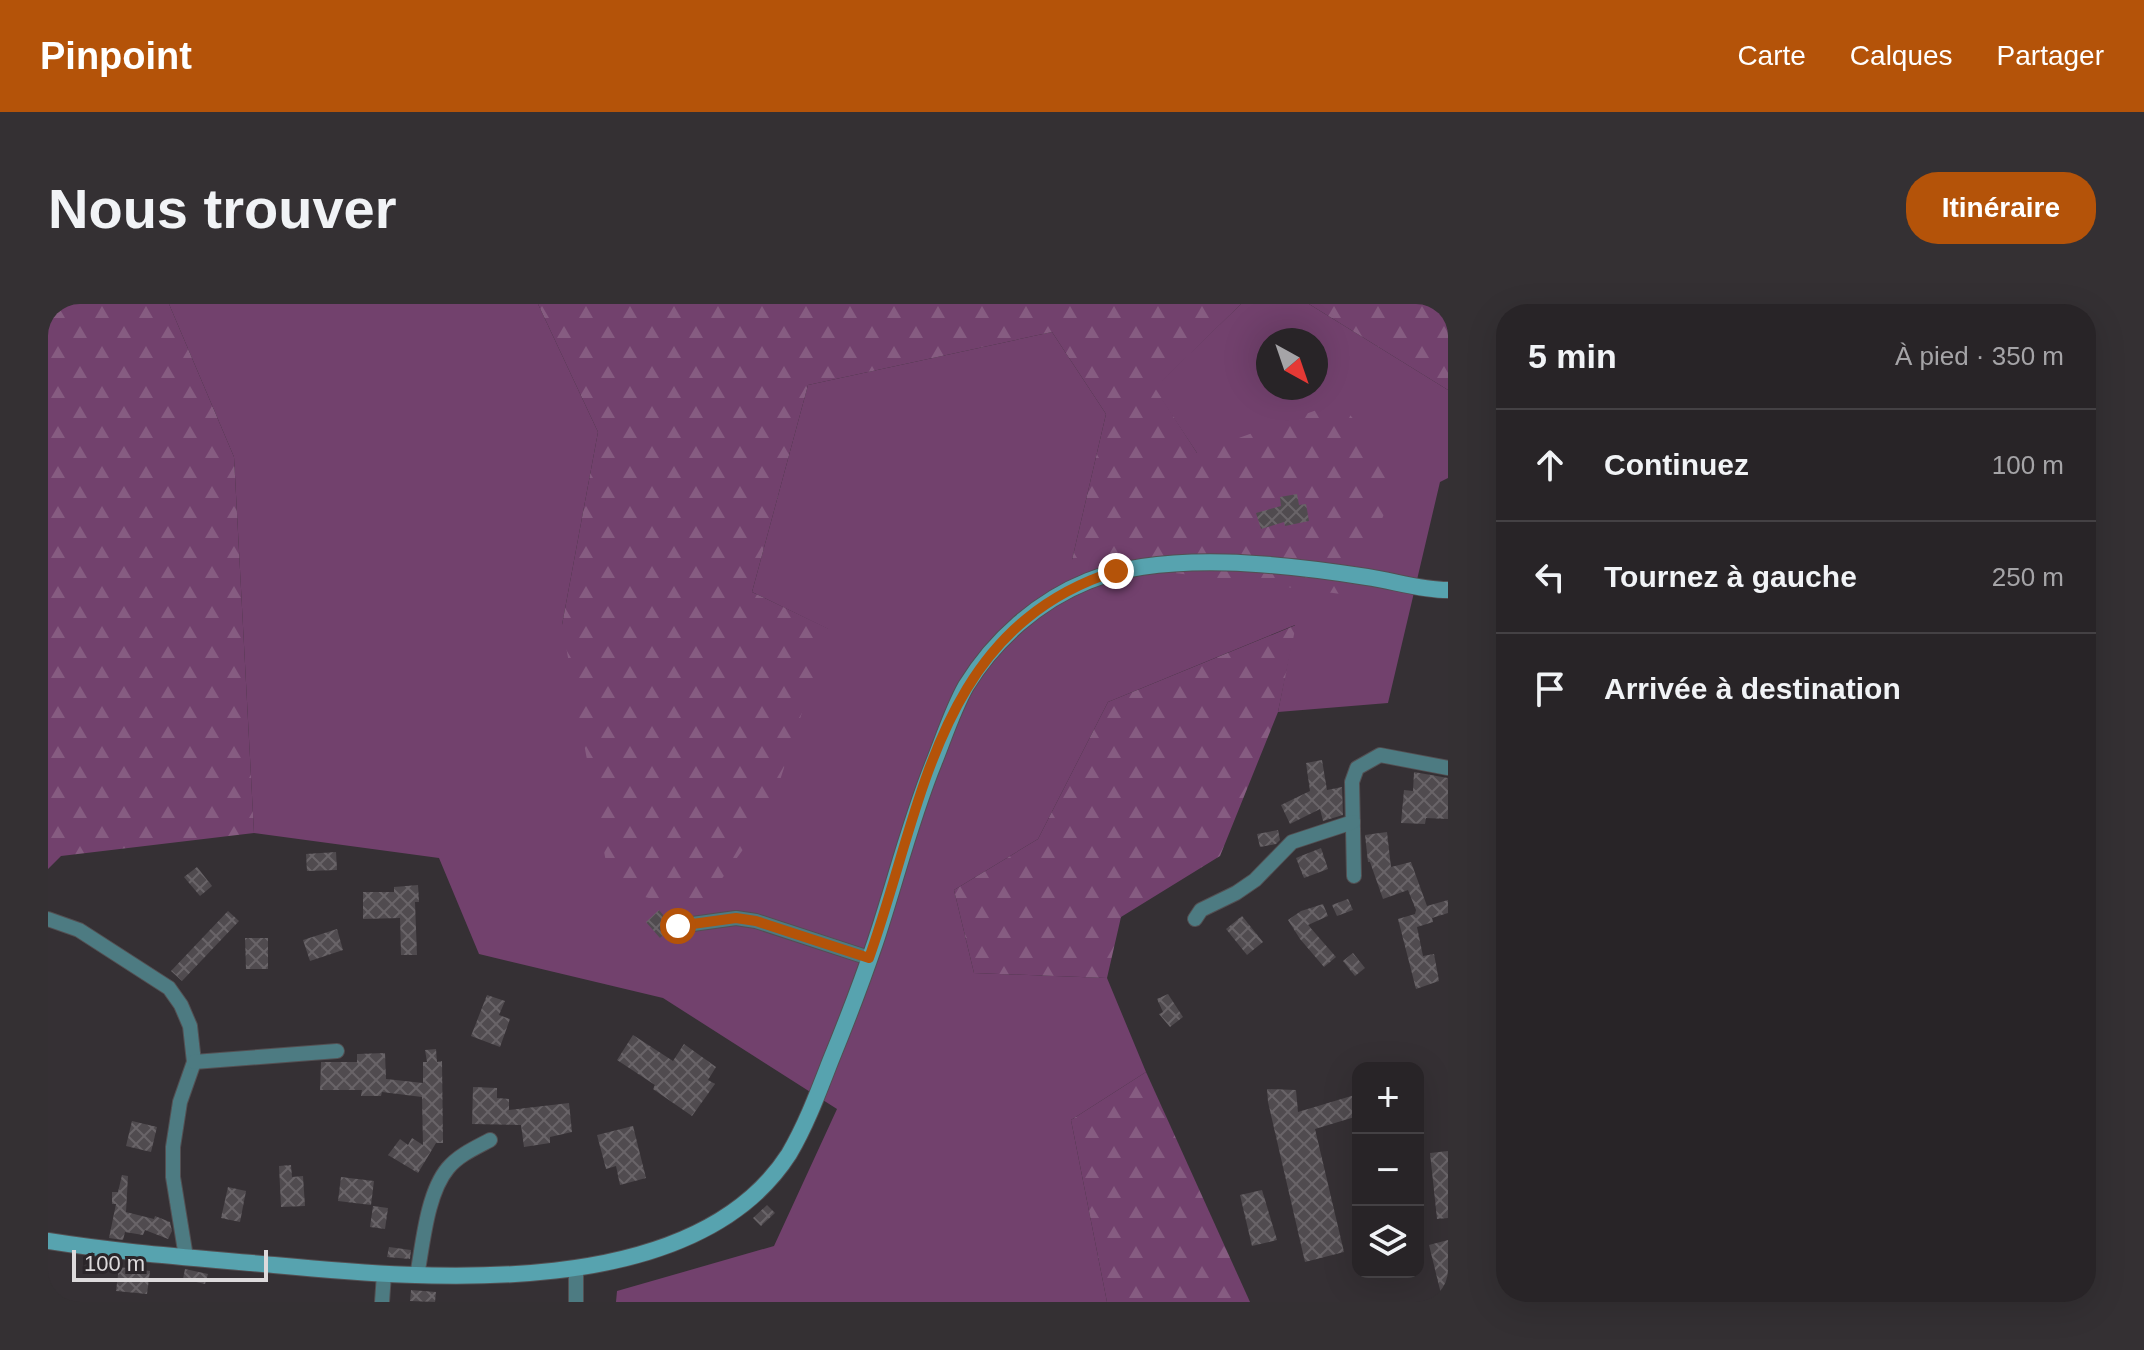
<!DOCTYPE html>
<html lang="fr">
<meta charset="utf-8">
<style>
body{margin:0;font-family:Arial,sans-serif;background:#343033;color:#f1f3f6}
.controls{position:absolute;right:24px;bottom:24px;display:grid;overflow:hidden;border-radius:16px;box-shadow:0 8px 32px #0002}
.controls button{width:72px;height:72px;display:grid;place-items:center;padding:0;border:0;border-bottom:2px solid #444144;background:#282427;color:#f1f3f6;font:40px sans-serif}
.compass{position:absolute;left:1208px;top:24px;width:72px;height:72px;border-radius:50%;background:#282427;box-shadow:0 8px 32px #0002;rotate:140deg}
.scale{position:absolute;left:24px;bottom:20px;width:196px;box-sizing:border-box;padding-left:8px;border:4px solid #dddadc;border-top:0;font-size:22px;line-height:28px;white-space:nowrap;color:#dddadc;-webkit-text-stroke:6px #2b262a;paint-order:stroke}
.stop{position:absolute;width:24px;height:24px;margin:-18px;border:6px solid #b45309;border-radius:50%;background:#fff}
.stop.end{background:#b45309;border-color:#fff;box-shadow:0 2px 8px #0008}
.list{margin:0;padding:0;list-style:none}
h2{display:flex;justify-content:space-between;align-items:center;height:104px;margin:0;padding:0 32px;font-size:34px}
h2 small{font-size:26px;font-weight:400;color:#a5a4a7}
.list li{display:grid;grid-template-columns:52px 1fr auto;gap:24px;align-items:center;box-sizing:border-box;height:112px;padding:0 32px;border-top:2px solid #444144}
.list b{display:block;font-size:30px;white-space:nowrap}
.list em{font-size:26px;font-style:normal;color:#a5a4a7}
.icon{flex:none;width:44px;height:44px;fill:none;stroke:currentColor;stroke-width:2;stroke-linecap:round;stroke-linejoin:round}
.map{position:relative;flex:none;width:1400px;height:998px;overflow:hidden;border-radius:32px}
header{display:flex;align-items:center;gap:48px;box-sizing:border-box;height:112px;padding:0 40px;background:#b45309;color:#fff}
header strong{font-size:38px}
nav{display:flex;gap:44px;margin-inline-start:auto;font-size:28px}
.intro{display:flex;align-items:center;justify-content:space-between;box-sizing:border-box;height:192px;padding:0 48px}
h1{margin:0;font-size:56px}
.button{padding:20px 36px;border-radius:32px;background:#b45309;color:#fff;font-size:28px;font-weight:700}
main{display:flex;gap:48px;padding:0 48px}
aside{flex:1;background:#282427;border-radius:32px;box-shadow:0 8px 32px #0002}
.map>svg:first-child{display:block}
</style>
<header>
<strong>Pinpoint</strong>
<nav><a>Carte</a><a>Calques</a><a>Partager</a></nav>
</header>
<div class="intro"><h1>Nous trouver</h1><a class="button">Itinéraire</a></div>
<main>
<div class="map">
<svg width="1400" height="998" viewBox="0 0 1400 998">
<defs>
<pattern id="forest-firs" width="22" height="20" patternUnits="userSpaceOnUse" patternTransform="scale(2)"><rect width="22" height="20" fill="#72416d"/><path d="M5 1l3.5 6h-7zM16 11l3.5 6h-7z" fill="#865c81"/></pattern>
<pattern id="building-cross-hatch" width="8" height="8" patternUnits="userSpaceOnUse" patternTransform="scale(2)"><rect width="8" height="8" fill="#504b4f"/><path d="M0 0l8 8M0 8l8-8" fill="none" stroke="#696468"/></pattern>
</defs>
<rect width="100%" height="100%" fill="#353034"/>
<path fill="#72416d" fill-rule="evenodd" d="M 121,0 L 490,0 L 550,128 L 514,321 L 780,325 L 704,288 L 760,81 L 1004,28 L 1058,110 L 1024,256 L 1149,149 L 1106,84 L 1193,0 L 1261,0 L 1400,86 L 1400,174 L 1392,178 L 1340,399 L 1230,408 L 1247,321 L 1060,398 L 990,535 L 906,586 L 926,669 L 1059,674 L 1098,768 L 1023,816 L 1059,998 L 568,998 L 569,987 L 726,942 L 789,805 L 615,694 L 431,650 L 391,554 L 206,529 L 186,153 ZM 1220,36 L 1268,36 L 1268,84 L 1220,84 Z"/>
<g fill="url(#forest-firs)">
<polygon points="0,0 121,0 186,153 206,529 13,552 0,565"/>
<polygon points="490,0 1193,0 1107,84 1149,149 1291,98 1353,171 1301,291 1024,256 1058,110 1004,28 760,81 704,288 781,325 721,510 651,606 563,585 514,321 550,128"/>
<polygon points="1261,0 1400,0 1400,86"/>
<polygon points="1248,321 1230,408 1172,552 1073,613 1059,674 926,669 906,586 990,535 1060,398"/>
<polygon points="1098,768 1202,998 1059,998 1023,816"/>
</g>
<g fill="url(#building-cross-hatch)">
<polygon points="1249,190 1251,201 1258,200 1261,217 1237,222 1236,218 1213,225 1208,209 1233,202 1232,193"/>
<polygon points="1274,456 1279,486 1294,483 1295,511 1275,517 1272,505 1242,520 1233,501 1262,487 1258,459"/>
<polygon points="1366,468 1400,474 1400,515 1378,514 1377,520 1353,519 1356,486 1365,487"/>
<polygon points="1230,526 1232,536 1228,540 1212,543 1209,530"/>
<polygon points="1339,528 1343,563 1363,558 1379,602 1400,596 1400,609 1384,614 1385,618 1369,623 1375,652 1386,650 1391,677 1368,685 1350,615 1367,610 1368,606 1360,586 1335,595 1322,558 1320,558 1317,531"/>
<polygon points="1273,544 1280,565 1256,574 1248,554"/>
<polygon points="288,548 289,566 259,567 258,550"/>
<polygon points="149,563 164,582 152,592 136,573"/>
<polygon points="370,581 371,598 367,598 369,651 353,651 352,614 315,615 315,588 346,588 346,583"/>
<polygon points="1300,595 1305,606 1289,612 1284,601"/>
<polygon points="1275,600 1280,612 1260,621 1288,653 1276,663 1252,635 1240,616 1253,607"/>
<polygon points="611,606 621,618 621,626 612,634 598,618"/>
<polygon points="180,607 191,617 134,677 123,667"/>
<polygon points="1194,612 1215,638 1199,651 1178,625"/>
<polygon points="289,625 295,646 262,657 255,636"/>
<polygon points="197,634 220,634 220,665 198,665"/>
<polygon points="1305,649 1317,664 1307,672 1295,657"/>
<polygon points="1120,690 1135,713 1122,723 1111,710 1115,708 1109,695"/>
<polygon points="439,691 457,697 451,711 462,715 452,743 423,732"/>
<polygon points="585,731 625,757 636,740 668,763 660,776 667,780 644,812 605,785 607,781 569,756"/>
<polygon points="388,745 389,758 394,757 395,839 388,839 370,869 340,851 352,835 360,841 364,834 375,841 374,793 334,788 333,792 313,792 314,786 272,786 273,758 309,758 309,750 337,749 338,775 375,779 375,758 379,758 377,746"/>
<polygon points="425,783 449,784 449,794 461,795 461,806 521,799 524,828 502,833 502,839 476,843 473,821 424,820"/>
<polygon points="1219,785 1248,786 1250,808 1310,790 1310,812 1267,825 1296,948 1257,958 1220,798"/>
<polygon points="84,817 109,823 103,848 78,842"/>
<polygon points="585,822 598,874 572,881 568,862 558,865 549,831"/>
<polygon points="1400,847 1400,914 1389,915 1382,849"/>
<polygon points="243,861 244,873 255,872 257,902 233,903 231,862"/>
<polygon points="74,871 80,872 78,908 106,915 107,912 122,918 124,927 120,935 97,926 95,931 77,928 75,936 61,934 68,900 64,900 64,888 70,888"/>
<polygon points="293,873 326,877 323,901 290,897"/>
<polygon points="180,883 198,887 192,918 173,914"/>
<polygon points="1214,886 1229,936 1204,942 1192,891"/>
<polygon points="719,901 727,909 713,922 705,914"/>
<polygon points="325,902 340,904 337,925 322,923"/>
<polygon points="1400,936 1400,998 1395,998 1381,941"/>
<polygon points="341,943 363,946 362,955 339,953"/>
<polygon points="71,963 102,967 99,990 68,987"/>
<polygon points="137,965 160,970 157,980 135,975"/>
<polygon points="363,986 388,988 387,998 362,997"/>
</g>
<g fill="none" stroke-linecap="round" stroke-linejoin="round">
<defs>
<g id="street">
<polyline points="1306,572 1304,478 1309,464 1332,451 1400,464"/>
<polyline points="0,615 31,626 121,684 133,701 142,722 146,758 132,798 125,843 125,873 138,953"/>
<polyline points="1147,615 1153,606 1188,589 1207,576 1244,538 1305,518"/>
<polyline points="630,622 688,614 708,617 821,654"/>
<polyline points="146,758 289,747"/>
<path d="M 369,972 C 375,939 379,889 400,864 C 411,851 427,844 442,836"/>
<polyline points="334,998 336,970"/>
<polyline points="528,998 528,969"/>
</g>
<path id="secondary" d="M 0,937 C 75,949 150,954 226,961 C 383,976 646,998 741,850 C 758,821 770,789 782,758 C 798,719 813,680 827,639 C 847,579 862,517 886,458 C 896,433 905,405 918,382 C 946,336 990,297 1040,277 C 1118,246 1237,260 1319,273 C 1346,277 1373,286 1400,286"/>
</defs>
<use href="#street" stroke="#534f52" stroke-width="16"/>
<use href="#secondary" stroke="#534f52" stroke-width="18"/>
<use href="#street" stroke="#4d7b82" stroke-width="14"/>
<use href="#secondary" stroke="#57a3af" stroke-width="16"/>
</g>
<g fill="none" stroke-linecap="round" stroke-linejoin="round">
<path stroke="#b45309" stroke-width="10" d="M 630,622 L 688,614 L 708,617 L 821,654 C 876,500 889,324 1068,267"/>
</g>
</svg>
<div class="controls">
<button>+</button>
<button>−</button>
<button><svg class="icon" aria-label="layers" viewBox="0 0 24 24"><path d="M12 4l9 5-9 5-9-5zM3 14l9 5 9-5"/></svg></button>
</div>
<svg class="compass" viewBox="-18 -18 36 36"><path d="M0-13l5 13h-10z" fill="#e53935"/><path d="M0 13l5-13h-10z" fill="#a5a4a7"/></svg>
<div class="scale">100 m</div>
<div class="stop" style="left:630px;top:622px"></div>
<div class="stop end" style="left:1068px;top:267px"></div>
</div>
<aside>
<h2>5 min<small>À pied · 350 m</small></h2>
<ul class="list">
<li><svg class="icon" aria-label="ahead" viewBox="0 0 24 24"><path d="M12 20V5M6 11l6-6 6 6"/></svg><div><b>Continuez</b></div><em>100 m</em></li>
<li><svg class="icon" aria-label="left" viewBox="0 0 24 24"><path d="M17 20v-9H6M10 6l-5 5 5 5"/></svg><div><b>Tournez à gauche</b></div><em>250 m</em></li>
<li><svg class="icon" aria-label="arrive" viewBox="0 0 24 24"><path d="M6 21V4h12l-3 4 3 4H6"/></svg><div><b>Arrivée à destination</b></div></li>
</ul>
</aside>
</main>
